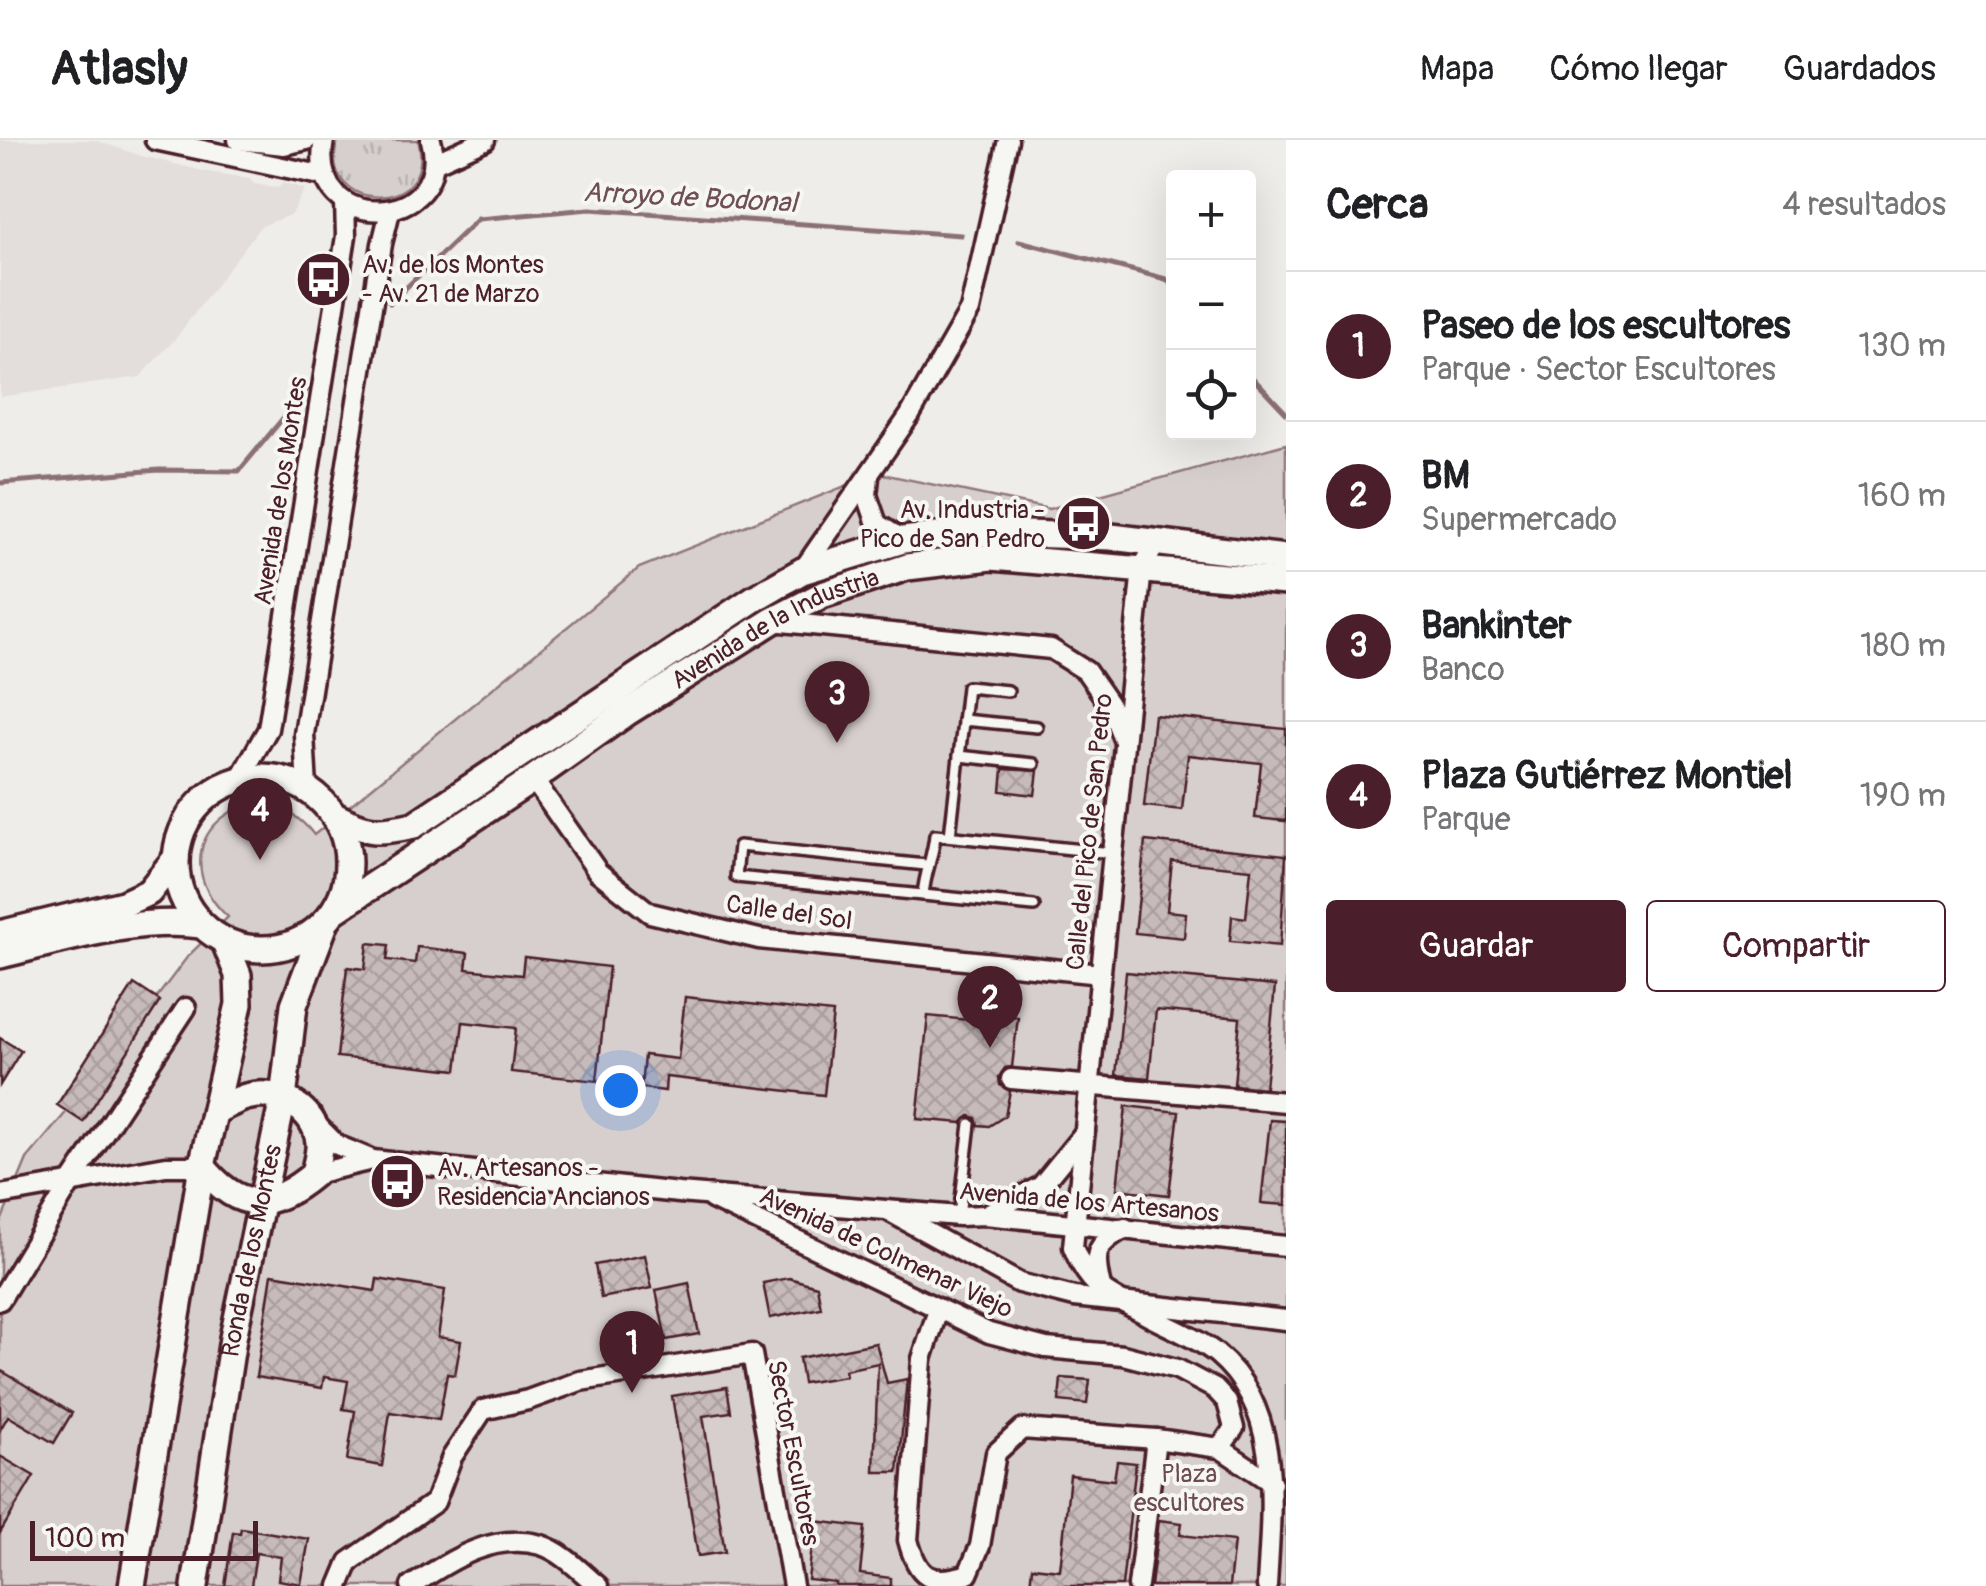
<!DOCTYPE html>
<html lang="es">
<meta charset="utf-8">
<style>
body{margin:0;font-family:Pangolin,sans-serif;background:#f6f6f6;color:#202124}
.controls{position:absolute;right:30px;top:30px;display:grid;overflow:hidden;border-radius:10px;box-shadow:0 10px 40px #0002}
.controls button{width:90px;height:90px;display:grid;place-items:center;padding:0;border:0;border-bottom:2px solid #e0e0e0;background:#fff;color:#202124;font:50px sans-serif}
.scale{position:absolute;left:30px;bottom:25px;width:228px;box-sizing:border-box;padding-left:10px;border:5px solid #4a1f2b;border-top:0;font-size:28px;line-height:35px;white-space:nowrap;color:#4a1f2b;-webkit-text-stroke:8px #f6f6f2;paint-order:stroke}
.you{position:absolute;left:620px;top:950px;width:35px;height:35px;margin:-25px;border:8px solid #fff;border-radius:50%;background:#1a73e8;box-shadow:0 0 0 15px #1a73e833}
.badge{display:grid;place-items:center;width:65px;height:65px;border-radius:50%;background:#4a1f2b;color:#fff;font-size:32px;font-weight:700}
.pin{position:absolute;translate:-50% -82px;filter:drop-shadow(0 2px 5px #0008)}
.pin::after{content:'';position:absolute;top:52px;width:35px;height:30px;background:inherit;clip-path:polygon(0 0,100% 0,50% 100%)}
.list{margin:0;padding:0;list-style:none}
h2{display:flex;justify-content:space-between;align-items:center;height:130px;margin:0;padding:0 40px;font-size:42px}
h2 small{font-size:32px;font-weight:400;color:#757577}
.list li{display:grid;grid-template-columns:65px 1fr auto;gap:30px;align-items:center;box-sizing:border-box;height:150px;padding:0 40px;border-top:2px solid #e0e0e0}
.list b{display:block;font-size:38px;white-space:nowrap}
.list p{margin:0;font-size:32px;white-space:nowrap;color:#757577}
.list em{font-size:32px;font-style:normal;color:#757577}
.actions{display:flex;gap:20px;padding:30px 40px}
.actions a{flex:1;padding:22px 0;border:2px solid #4a1f2b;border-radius:10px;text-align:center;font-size:35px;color:#4a1f2b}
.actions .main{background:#4a1f2b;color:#fff}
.icon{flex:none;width:55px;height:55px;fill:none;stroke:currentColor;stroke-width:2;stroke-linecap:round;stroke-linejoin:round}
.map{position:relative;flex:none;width:1286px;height:1446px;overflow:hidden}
header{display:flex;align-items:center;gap:60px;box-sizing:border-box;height:140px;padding:0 50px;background:#fff;border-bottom:2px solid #e0e0e0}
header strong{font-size:48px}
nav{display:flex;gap:55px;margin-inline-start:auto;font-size:35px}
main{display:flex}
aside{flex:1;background:#fff}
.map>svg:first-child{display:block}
</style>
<header>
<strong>Atlasly</strong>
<nav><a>Mapa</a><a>Cómo llegar</a><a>Guardados</a></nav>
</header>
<main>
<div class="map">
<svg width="1286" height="1446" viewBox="0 0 1286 1446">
<defs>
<pattern id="grass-tufts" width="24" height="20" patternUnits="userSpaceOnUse" patternTransform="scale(2.5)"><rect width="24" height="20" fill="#d7cfce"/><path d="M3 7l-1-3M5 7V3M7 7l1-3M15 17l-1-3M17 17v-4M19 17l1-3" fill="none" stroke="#bab1b1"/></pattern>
<pattern id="building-cross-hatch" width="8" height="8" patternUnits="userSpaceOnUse" patternTransform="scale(2.5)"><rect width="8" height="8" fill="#c6babb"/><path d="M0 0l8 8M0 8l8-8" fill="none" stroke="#ac9fa1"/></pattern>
</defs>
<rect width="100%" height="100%" fill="#efedea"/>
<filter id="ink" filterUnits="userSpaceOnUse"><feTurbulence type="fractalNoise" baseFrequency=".01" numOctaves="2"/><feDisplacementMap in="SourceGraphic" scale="20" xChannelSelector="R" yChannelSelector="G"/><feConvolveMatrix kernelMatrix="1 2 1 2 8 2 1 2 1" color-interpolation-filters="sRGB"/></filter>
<g filter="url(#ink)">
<polygon fill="#e3dedc" points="0,0 94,0 142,16 208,32 250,38 254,44 278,47 283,42 305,49 292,74 260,87 176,198 140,237 0,257"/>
<path fill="url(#grass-tufts)" stroke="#90777c" stroke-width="2.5" d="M 338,0 L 418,0 C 439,78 314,73 338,0 Z"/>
<path fill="#d7cfce" stroke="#90777c" stroke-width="2.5" d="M 1286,304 L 1286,1446 L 0,1446 L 0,1084 L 27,1019 L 105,926 L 188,816 L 228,777 C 150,705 255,618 314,695 L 639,428 L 878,333 L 1049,369 Z"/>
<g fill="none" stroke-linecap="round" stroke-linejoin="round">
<g stroke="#8a6f74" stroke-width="5">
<polyline points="1019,101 1166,139 1174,147"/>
<polyline points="390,163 478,79 590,69 961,95"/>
<polyline points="1248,233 1286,273"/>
<polyline points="0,343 159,330 239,331 309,247"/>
</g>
</g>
<g fill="url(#building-cross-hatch)" stroke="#4a1f2b" stroke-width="2.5">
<polygon points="1154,575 1286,589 1286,681 1255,678 1261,623 1188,615 1182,670 1144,666"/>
<polygon points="1003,629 1038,631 1035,655 1001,651"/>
<polygon points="1145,701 1286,715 1280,806 1230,801 1232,776 1246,778 1251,729 1172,721 1167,771 1186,773 1184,798 1135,793"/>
<polygon points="368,803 389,805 387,820 415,823 417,807 468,813 466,829 522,835 524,817 609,827 597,941 511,932 516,888 463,882 457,930 337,917 347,827 365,829"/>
<polygon points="1126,832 1275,846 1265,948 1234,945 1240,878 1156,870 1149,938 1116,935"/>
<polygon points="134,844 160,861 83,982 57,965"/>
<polygon points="685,857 833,873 824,955 666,937 665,951 641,948 644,915 678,919"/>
<polygon points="970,872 986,874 993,883 999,882 1002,875 1018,877 1012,927 1005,928 999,937 1000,945 1010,951 1005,976 989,986 978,985 976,978 970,976 962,983 917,979 928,876 969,880"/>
<polygon points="0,898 21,911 0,945"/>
<polygon points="1126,966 1179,972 1169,1055 1117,1049"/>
<polygon points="1270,980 1286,981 1286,1065 1261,1063"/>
<polygon points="645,1115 652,1148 601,1158 595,1125"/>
<polygon points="272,1134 375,1151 377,1139 445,1150 438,1197 461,1201 455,1235 447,1234 439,1280 390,1272 382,1326 347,1320 355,1271 343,1269 348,1241 324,1237 322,1248 256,1237"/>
<polygon points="789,1138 817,1146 821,1168 770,1178 763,1143"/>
<polygon points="689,1143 699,1194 666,1200 656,1150"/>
<polygon points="876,1203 887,1243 907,1239 898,1332 874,1332 878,1223 845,1230 846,1236 803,1243 799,1218"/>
<polygon points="0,1230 72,1273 54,1303 8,1276 0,1290"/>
<polygon points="1061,1238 1090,1240 1087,1264 1059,1261"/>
<polygon points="727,1247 731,1272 703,1276 725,1412 698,1416 672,1256"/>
<polygon points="0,1316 34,1336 0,1393"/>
<polygon points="1117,1321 1136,1323 1122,1446 1030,1446 1032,1427 1060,1430 1070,1335 1114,1340"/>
<polygon points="1159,1380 1182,1383 1180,1395 1234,1401 1229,1446 1151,1446"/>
<polygon points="815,1381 865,1387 860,1434 891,1438 891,1446 836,1446 836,1443 808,1440"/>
<polygon points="241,1388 309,1399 301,1444 278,1440 281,1417 256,1413 251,1446 225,1446 233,1392 240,1393"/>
</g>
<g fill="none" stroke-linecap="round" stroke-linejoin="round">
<defs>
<g id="lane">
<polyline points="963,580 1037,587"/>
<polyline points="959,616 1034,624"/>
<polyline points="950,696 967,547 1008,551"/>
<polyline points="923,755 736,737 739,706 926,725"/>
<path d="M 1034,766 L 923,755 C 925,732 933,717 935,695 L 1112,713"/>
<polyline points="994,875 996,824"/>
<polyline points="959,1076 970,984"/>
</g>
<g id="street">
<polyline points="155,0 325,36"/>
<polyline points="238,0 284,5 307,0"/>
<path d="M 324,0 C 305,99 455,89 431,0"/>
<polyline points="434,23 485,0"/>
<polyline points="869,337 867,355 877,384 903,400"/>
<path d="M 1157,402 L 1142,428 L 1073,1107 C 1089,1148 1106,1153 1143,1173 C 1166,1186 1196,1197 1217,1214 C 1284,1270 1271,1368 1267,1446"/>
<polyline points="802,431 910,275 970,170 1008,0"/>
<polyline points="772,481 1051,509 1086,531 1109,564 1123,599"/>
<polyline points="533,639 598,732 650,773 759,799 1101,834"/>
<polyline points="239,640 268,589 346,96 345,62"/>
<polyline points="307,649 304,594 382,104 390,71"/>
<polyline points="1011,939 1286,962"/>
<polyline points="317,985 337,1005 373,1020 679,1053 959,1076 985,1075 1286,1106"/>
<polyline points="314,1034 372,1020"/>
<polyline points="0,1055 166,1026 202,1026"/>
<polyline points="712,1059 989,1193 1046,1208 1123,1215 1177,1229 1215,1249 1227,1262 1234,1288 1220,1308"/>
<polyline points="892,1073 1019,1143 1074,1157 1286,1180"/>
<polyline points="985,1075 1041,1046 1085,992"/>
<path d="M 1101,1147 C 1093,1114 1094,1105 1125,1088"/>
<polyline points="0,1160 70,1044 186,868"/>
<path d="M 938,1170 L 922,1219 L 908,1400 C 918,1437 930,1446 968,1434 L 980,1406 L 996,1313 L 1022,1289 L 1156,1299 L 1220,1308 L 1272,1343"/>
<polyline points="339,1446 349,1422 435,1362 452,1317 483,1270 528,1260 580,1241 752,1214 793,1446"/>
<path d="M 411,1446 C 450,1421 492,1392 541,1405 C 563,1412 581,1432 598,1446"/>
<polyline points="1138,1446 1156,1299"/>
</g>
<g id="secondary">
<circle cx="262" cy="723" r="86"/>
<path d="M 335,676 C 368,693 378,693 414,685 L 755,458 L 802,431 L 903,400 L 971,392 L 1111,397 L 1286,418"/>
<path id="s1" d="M 334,771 L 533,639 L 626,573 L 772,481 L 822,455 L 907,427 L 991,417 L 1286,442"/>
<polyline points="0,794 123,764 149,752 176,718"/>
<path d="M 0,815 C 67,799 132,777 202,785"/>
<path d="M 202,1026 C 239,1072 270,1071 314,1034 C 316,1024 320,1012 319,1002 C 315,968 278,948 246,957 C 236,960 226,966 217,970"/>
<polyline points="132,1446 202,1026 239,864 238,835 225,802"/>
<path id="s2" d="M 195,1446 L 233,1198 L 283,959 L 294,865 L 326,781"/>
</g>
</defs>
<use href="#lane" stroke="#4a1f2b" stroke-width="16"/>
<use href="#street" stroke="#4a1f2b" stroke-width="25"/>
<use href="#secondary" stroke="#4a1f2b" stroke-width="32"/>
<use href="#lane" stroke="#f6f6f2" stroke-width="9"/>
<use href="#street" stroke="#f6f6f2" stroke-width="18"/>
<use href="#secondary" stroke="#f6f6f2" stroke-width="25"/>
</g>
</g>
<defs>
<symbol id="bus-disc" viewBox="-11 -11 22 22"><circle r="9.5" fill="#4a1f2b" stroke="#f6f6f2"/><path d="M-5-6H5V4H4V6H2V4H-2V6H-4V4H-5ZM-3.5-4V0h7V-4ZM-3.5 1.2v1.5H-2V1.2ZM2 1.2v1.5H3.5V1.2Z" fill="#fff"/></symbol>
</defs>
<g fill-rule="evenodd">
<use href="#bus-disc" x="292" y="108" width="63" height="63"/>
<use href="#bus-disc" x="1052" y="352" width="63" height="63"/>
<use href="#bus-disc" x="366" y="1010" width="63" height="63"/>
</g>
<g text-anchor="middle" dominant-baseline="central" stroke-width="8" stroke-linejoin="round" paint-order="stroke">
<g font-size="25" fill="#4a1f2b" stroke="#f6f6f2" text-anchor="start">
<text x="362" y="125">Av. de los Montes<tspan x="362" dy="29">- Av. 21 de Marzo</tspan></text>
<text x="1045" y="370" text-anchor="end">Av. Industria -<tspan x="1045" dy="29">Pico de San Pedro</tspan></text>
<text x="437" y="1028">Av. Artesanos -<tspan x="437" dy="29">Residencia Ancianos</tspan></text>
</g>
<g font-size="25" fill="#4a1f2b" stroke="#f6f6f2">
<text transform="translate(281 351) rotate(-81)">Avenida de los Montes</text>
<text stroke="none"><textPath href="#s1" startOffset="525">Avenida de la Industria</textPath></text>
<text transform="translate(1090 692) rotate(-84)">Calle del Pico de San Pedro</text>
<text transform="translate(789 773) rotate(8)">Calle del Sol</text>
<text transform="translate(1089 1063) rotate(5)">Avenida de los Artesanos</text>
<text stroke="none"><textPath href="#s2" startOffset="340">Ronda de los Montes</textPath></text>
<text transform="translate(886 1113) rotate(25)">Avenida de Colmenar Viejo</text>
<text transform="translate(793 1313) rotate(79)">Sector Escultores</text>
</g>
<g font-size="25" fill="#6d4b54" stroke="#f6f6f2">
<text x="1189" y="1334">Plaza<tspan x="1189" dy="29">escultores</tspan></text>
</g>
<g font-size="28" font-style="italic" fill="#6f4e56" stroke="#f6f6f2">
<text transform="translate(690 58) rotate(3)">Arroyo de Bodonal</text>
</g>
</g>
</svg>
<div class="controls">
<button>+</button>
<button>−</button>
<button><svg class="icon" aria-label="locate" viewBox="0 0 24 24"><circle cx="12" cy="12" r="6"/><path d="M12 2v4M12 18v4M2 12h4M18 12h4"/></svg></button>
</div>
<div class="scale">100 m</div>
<div class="you"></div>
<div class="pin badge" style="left:632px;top:1253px">1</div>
<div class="pin badge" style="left:990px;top:908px">2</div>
<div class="pin badge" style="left:837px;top:603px">3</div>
<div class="pin badge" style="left:260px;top:720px">4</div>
</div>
<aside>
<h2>Cerca<small>4 resultados</small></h2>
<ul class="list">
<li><span class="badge">1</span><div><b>Paseo de los escultores</b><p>Parque · Sector Escultores</p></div><em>130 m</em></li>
<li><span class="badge">2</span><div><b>BM</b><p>Supermercado</p></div><em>160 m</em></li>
<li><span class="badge">3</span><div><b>Bankinter</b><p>Banco</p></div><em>180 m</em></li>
<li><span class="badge">4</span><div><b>Plaza Gutiérrez Montiel</b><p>Parque</p></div><em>190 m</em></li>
</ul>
<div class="actions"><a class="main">Guardar</a><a>Compartir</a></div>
</aside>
</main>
